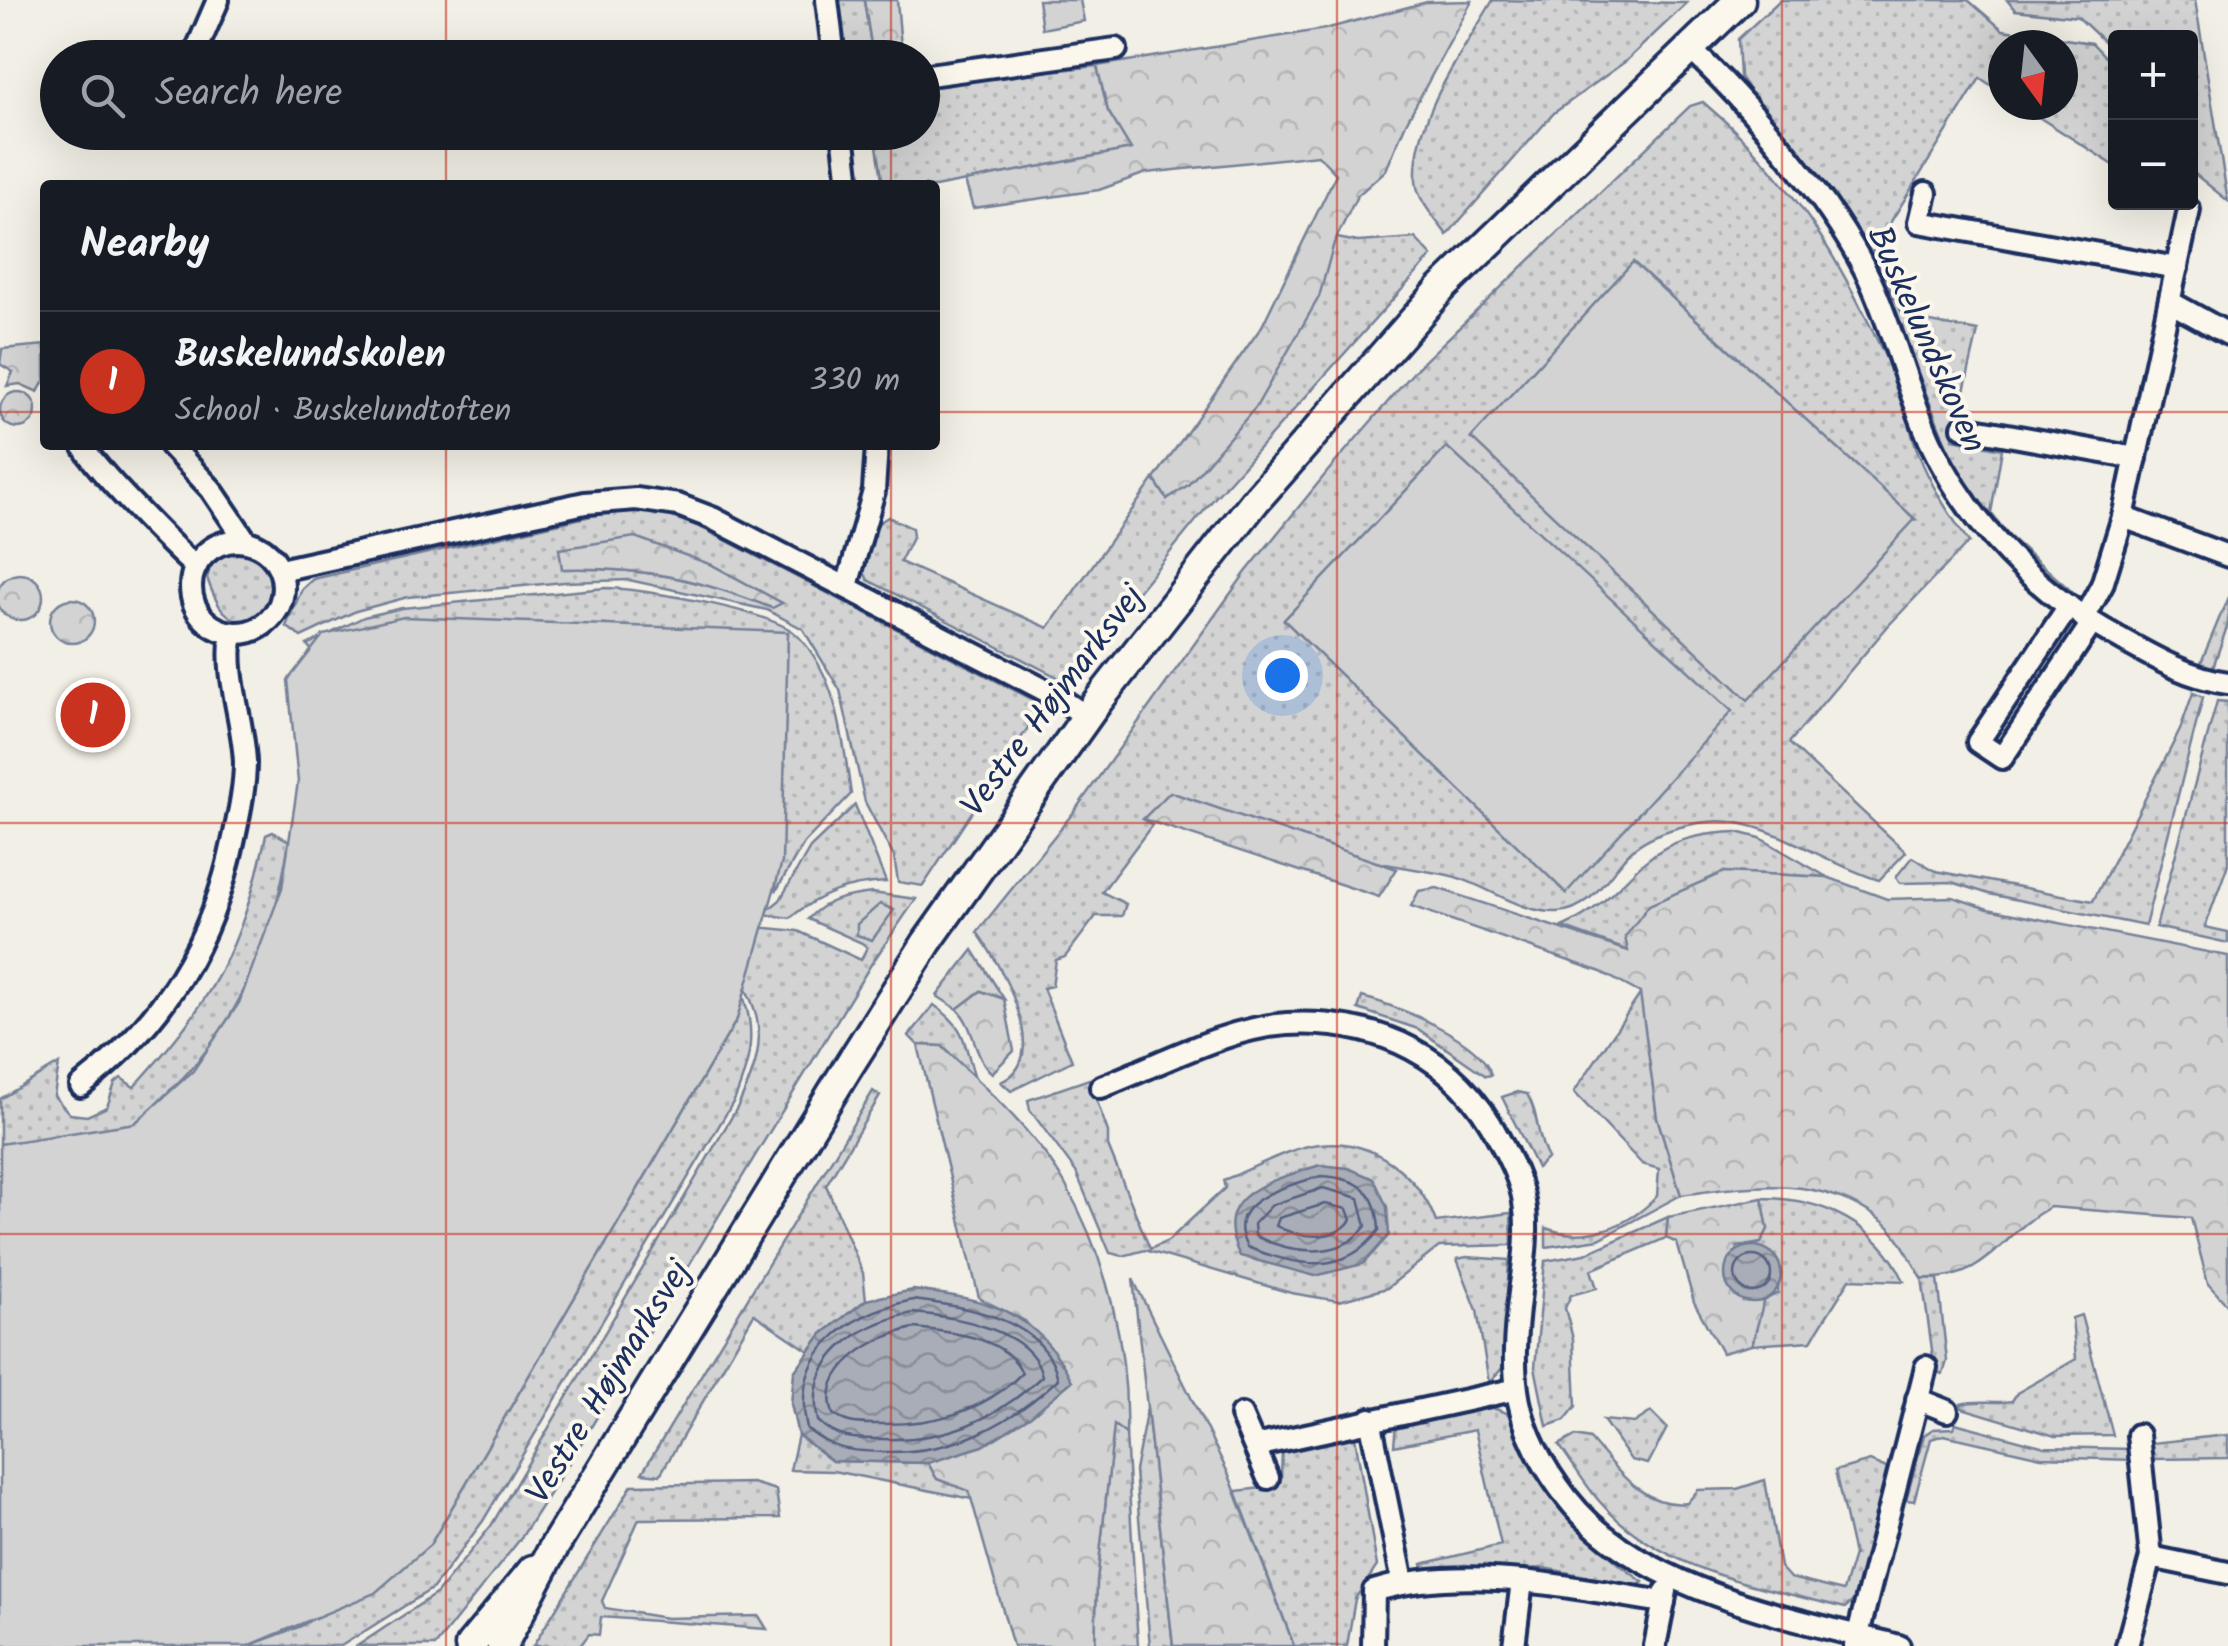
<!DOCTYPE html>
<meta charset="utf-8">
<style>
body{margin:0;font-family:Kalam,sans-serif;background:#20242c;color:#f1f3f6}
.controls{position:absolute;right:30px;top:30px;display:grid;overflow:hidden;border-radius:10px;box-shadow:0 10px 40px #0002}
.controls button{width:90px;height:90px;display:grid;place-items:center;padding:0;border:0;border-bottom:2px solid #363941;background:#171b24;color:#f1f3f6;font:50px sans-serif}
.compass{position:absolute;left:1988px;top:30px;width:90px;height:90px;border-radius:50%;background:#171b24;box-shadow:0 10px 40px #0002;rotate:165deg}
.you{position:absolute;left:1282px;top:675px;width:35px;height:35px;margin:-25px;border:8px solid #fff;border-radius:50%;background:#1a73e8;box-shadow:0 0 0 15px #1a73e833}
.badge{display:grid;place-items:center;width:65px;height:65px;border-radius:50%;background:#c8321e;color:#fff;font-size:32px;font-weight:700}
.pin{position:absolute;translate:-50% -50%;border:5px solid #fff;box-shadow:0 2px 10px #0006}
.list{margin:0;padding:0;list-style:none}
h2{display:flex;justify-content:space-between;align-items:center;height:130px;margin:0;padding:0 40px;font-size:42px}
h2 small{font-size:32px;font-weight:400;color:#9ea1a6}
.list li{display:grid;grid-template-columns:65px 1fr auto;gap:30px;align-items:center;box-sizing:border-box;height:140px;padding:0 40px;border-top:2px solid #363941}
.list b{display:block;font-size:38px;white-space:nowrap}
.list p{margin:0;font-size:32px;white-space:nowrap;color:#9ea1a6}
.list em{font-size:32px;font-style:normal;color:#9ea1a6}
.icon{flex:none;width:55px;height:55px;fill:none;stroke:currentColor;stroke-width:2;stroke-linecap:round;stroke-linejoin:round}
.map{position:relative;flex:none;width:2228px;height:1646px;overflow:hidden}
.search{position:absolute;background:#171b24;box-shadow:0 10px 40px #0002;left:40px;top:40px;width:900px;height:110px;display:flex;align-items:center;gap:25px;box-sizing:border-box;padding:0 35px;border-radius:55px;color:#9ea1a6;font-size:38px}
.panel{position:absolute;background:#171b24;box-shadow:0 10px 40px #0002;left:40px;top:180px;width:900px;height:270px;border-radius:10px}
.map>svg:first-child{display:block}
</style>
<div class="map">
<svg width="2228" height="1646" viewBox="0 0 2228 1646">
<defs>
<pattern id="grass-dots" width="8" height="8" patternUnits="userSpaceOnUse" patternTransform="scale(2.5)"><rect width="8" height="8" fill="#d2d3d2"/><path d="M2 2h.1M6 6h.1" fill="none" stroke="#b4b5b7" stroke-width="1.8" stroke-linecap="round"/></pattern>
<pattern id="forest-crowns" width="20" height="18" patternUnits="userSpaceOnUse" patternTransform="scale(2.5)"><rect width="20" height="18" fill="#d2d3d2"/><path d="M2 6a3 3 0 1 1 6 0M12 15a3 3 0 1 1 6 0" fill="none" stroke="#b4b5b7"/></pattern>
<pattern id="water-waves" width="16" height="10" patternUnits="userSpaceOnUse" patternTransform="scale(2.5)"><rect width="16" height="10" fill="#a9adb7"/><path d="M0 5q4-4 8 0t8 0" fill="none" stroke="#898d98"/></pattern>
</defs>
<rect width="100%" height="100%" fill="#f2efe6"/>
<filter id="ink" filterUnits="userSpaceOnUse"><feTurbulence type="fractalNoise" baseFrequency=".01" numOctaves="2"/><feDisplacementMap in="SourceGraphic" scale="20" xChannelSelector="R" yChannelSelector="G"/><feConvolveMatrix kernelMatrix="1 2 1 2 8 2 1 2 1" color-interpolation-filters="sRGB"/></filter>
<g filter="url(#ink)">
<g fill="url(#grass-dots)" stroke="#768198" stroke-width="2.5" fill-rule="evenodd">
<polygon points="835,0 864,0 873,57 843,57"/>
<path d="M 1493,0 L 1687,3 L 1626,61 L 1554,113 L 1447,235 C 1436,219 1417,201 1416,180 C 1413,117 1463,52 1493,0 Z"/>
<polygon points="1780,0 1968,0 2003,30 2092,43 2115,67 2115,166 2020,105 2063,105 2063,45 2003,45 2003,93 1980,78 1872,252 1904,317 1978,331 1953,439 2002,449 1991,513 2009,536 2069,589 2058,588 2000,535 1959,477 1890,302 1740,77 1738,39"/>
<polygon points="2007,0 2195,0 2228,201 2191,171 2190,38 2116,38 2115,52 2078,17 2015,10"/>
<polygon points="1097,66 1108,111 1132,149 935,187 883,185 875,133 922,132 923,85"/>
<path d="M 1703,102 C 1806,188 1849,280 1905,398 C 1910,451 1938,499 1969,542 L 1888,626 L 1789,743 L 1906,852 L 1879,880 C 1829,865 1783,829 1731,822 C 1703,818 1652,831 1631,851 C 1609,873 1592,911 1557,912 C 1517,913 1482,881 1443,874 C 1343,857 1243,839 1143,819 L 1152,825 L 1102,892 L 1126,904 L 1122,916 L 1096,916 L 1065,957 L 1056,960 L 1052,986 L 1043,988 L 1072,1061 L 1011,1091 L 1001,1082 C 1054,1058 1001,965 977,932 L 1073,813 L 1246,572 L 1328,471 L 1418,367 L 1690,106 ZM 1633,262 L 1915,519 L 1471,439 ZM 1447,447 L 1566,892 L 1284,620 Z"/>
<polygon points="1337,238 1358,242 1415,238 1432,256 1212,501 1065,681 868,580 864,572 877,524 888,517 912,528 913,536 900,562 1048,628 1154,479 1167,499"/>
<path d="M 622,509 L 664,514 L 700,527 L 1043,705 L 923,886 L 898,882 L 894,857 L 865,802 L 840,690 L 803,629 L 767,610 L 629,580 L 564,582 L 408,597 L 356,611 L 301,637 L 286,626 L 302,589 L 313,579 ZM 712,565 L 782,603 L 772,608 C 697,578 643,567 562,569 Z"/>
<path d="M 233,549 L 266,564 C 273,588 272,602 255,621 C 225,625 216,604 207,578 L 213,558 Z"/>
<path d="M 605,588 C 640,588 775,611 798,636 C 838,677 843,741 851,794 L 804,843 L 776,891 L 788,633 L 332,674 L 307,645 L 364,617 L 402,608 Z"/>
<polygon points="2228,597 2228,624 2213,667 2200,665"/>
<polygon points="2193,693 2203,697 2145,926 1989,894 1952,882 1900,883 1896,877 1912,857 1936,871 2093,901 2180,730"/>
<polygon points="2217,701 2228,702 2228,864 2205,927 2228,932 2228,943 2156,927"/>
<path d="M 855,805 L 886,882 C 848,884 820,893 790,918 L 763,914 L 780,900 L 810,848 Z"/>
<path d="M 273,832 L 289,841 C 275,937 238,1030 164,1096 C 156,1104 146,1116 136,1122 C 118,1132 26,1140 0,1144 L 0,1099 L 59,1064 L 54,1096 L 70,1114 L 87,1116 L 107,1107 L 115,1083 L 121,1078 L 134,1087 C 213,1000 241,951 266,835 Z"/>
<path d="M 1737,832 L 1760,838 L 1827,877 L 1724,872 L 1629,951 L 1562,927 C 1642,891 1628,835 1737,832 Z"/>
<path d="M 872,893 L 916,899 L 870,966 L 574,1455 L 521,1538 L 435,1646 L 357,1646 L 437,1593 L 491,1526 L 737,1108 C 763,1055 770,1021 734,970 L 757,927 L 798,931 L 861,960 L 867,947 L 862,943 L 808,919 C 825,899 848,896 872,893 Z"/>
<polygon points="973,950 1004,999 981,991 957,1009 937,996"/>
<path d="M 742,993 C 757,1032 750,1061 735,1099 L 483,1521 L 433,1588 L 341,1646 L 248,1646 L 301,1626 L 430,1545 L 737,1019 Z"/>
<path d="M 1641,993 L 1657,1117 L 1681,1195 L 1599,1239 L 1546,1247 L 1546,1228 C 1584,1243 1629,1227 1657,1196 L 1659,1169 L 1642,1164 L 1574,1092 Z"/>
<path d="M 1362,997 C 1395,1005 1483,1039 1491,1075 L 1486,1076 L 1418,1029 L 1358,1009 Z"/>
<path d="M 934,1005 C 968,1029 963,1042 975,1078 L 942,1046 L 918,1045 L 909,1036 Z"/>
<path d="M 1089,1079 L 1108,1132 L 1108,1146 L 1150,1249 L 1168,1241 L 1225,1188 L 1223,1180 C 1253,1169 1289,1147 1320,1144 C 1373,1138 1419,1175 1436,1222 L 1511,1213 L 1512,1245 L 1439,1247 L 1387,1288 L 1339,1301 L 1291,1293 L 1145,1250 L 1123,1256 L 1110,1253 L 1076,1172 L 1030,1110 L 1028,1100 Z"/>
<polygon points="873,1091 880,1096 826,1185 863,1273 866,1300 822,1334 809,1351 754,1314 660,1475 642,1473"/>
<path d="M 1517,1092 L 1527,1094 C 1539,1113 1536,1137 1548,1158 L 1537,1168 L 1502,1097 Z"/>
<path d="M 1762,1198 C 1822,1198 1878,1224 1904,1281 L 1850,1279 L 1811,1341 L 1752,1345 L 1763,1301 L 1778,1293 L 1779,1263 L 1768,1251 L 1751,1245 L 1761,1243 L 1768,1229 Z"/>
<polygon points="1668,1217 1666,1238 1591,1270 1597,1288 1571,1295 1565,1308 1573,1339 1576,1406 1565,1420 1547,1426 1535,1367 1545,1261 1585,1254"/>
<polygon points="1467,1257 1509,1260 1504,1366 1489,1383 1477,1310 1457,1259"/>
<polygon points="1922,1278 1938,1279 1947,1361 1943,1374 1935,1371"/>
<path d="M 2081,1315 L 2113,1435 L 2055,1436 L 1962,1408 L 1961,1404 C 1978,1399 1993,1404 2012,1401 L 2017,1393 L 2076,1359 L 2072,1318 Z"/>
<path d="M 1485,1405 L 1509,1414 C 1538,1484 1581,1539 1643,1582 L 1637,1586 L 1544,1568 L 1424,1574 L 1422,1564 L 1501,1545 L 1475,1430 L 1394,1446 L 1396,1424 Z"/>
<polygon points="1147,1408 1173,1646 1150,1646 1135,1471"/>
<polygon points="1651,1412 1667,1428 1648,1464 1631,1460 1603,1420 1634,1423"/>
<polygon points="1114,1423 1126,1434 1138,1646 1095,1646 1097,1581"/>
<polygon points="1955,1423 2045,1447 2131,1449 2133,1460 2041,1457 1944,1435 1931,1439 1914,1501 1906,1500 1924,1435 1933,1429 1953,1428"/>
<polygon points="1354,1431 1377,1566 1355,1599 1347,1646 1294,1646 1236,1491 1262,1488 1281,1478 1282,1449"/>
<polygon points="798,1435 832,1461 928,1463 937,1479 969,1491 972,1499 833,1471 790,1470"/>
<polygon points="2228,1435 2228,1458 2153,1459 2151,1443"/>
<path d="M 1575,1436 L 1590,1439 C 1615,1467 1643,1509 1687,1503 L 1698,1490 L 1737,1489 L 1765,1480 L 1780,1567 L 1790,1578 L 1843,1591 L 1854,1555 L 1835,1471 L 1870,1461 L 1889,1469 L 1860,1595 L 1845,1608 C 1760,1586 1661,1572 1600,1502 C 1585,1485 1573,1464 1559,1445 Z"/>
<polygon points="752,1483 776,1490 780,1518 639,1519 602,1601 605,1608 666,1618 759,1616 767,1629 601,1617 599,1635 589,1634 580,1646 533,1646 632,1485"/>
</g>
<g fill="url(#forest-crowns)" stroke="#768198" stroke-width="2.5">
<polygon points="864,0 897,0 901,47 891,57 873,57"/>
<polygon points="1472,1 1406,123 1386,170 1357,196 1334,243 1319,297 1256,407 1188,485 1167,499 1154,479 1262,326 1336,174 1318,155 1146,173 1099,190 973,208 965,181 1131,149 1108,111 1097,66 1325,29 1427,2"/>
<polygon points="45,345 45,379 38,392 20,384 7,386 13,372 0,364 2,349"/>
<circle cx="18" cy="410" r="18"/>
<path d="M 635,537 L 712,565 L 782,603 L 772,608 C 696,578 643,567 562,569 L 559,549 Z"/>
<circle cx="20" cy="597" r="23"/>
<circle cx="72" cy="621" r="22"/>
<polygon points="1170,792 1397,869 1379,897 1143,819"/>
<path d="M 1724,872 L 1827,877 L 1887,899 L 1953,897 L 1988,909 L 2228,956 L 2228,1306 L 2208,1284 L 2191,1218 L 2050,1207 C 2000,1234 1989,1282 1922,1278 C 1911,1261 1899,1233 1882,1221 C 1820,1174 1753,1185 1681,1195 L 1657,1117 L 1640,993 L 1601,972 L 1411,906 L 1419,891 L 1437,888 L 1628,951 L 1625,937 L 1649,905 Z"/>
<polygon points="880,904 894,910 872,940 857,935 857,924"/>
<path d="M 981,991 L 1004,999 L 1014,1051 L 992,1073 C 973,1057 976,1028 957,1009 Z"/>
<path d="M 918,1045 L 942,1046 C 984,1087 1036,1133 1065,1184 C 1107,1259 1129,1348 1126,1434 L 1114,1425 L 1097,1581 L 1095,1646 L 1013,1646 L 969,1491 L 937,1479 L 928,1463 C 991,1443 1022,1423 1072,1381 L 1025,1321 L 979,1298 Z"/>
<polygon points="1762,1198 1768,1229 1761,1243 1737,1247 1743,1301 1763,1301 1762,1308 1752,1345 1722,1353 1694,1302 1677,1243 1666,1238 1668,1217"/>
<polygon points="1133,1279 1229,1475 1294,1646 1173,1646"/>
</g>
<g fill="#d2d3d2" stroke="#768198" stroke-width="2.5">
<polygon points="1038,0 1080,0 1084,21 1042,29"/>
<polygon points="1633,262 1915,519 1748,700 1471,438"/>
<polygon points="1447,447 1732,711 1566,893 1284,620"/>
<polygon points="404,617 788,632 782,862 737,1019 430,1545 375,1593 248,1646 0,1646 0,1144 135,1123 193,1071 239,1003 282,888 298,782 288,680 323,635"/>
</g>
<g fill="url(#water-waves)" stroke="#707b93" stroke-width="2.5">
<path d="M 1320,1165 L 1348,1168 L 1374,1179 L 1387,1207 L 1389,1235 L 1363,1264 L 1315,1276 L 1240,1256 C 1207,1193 1275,1180 1320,1165 Z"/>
<circle cx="1753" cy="1274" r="28"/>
<path d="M 913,1290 C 987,1299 1036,1309 1072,1381 L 1031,1416 L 983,1446 L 928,1463 L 832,1461 L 798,1435 L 791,1404 L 794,1372 L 822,1334 L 866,1300 Z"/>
</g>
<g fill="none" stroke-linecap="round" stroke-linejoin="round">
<g stroke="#546182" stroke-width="2.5">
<path d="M 1321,1176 C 1359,1178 1377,1190 1379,1230 C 1345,1277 1295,1266 1247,1247 C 1221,1200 1289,1186 1321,1176 Z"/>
<path d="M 1323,1188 L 1359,1198 L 1366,1226 C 1340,1261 1291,1253 1255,1236 L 1254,1224 L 1272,1205 Z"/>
<path d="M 1325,1204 L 1347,1209 L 1351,1220 C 1334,1243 1298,1237 1276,1226 L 1279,1218 Z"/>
<circle cx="1753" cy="1274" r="18"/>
<path d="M 913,1300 C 963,1306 1046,1318 1058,1379 C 1008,1426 954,1453 885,1452 C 852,1451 833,1451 807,1429 C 790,1353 846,1314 913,1300 Z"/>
<path d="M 913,1313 C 952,1316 1033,1329 1042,1376 C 996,1420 945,1441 882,1439 C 855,1439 838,1440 818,1421 C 804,1358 859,1324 913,1313 Z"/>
<path d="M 914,1328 C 949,1332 1007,1336 1022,1373 C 982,1413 932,1425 878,1424 C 860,1424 848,1425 833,1414 C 817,1367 876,1336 914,1328 Z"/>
</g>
<defs>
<g id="street">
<polyline points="827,0 834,58"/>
<path d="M 1688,47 C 1748,102 1836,206 1870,280 C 1894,332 1907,390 1931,443 C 1970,526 2037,593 2117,637 C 2151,656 2188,678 2228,683"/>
<polyline points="193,58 218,0"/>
<polyline points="922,76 1116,49"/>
<polyline points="843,132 849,185"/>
<polyline points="1926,193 1919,222 2177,268"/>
<polyline points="2170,302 2228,334"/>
<polyline points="1963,427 2136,458"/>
<path d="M 83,445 C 86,460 178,552 196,567"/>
<polyline points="170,445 211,489 246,541"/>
<polyline points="2123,517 2228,556"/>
<circle cx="237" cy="587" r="46"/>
<polyline points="280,570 585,503 636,499 678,505 712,518 1058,697 1087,717"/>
<polyline points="847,586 874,491 877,445"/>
<polyline points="2069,606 1978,742 2002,758 2092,623"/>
<polyline points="2084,618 2102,585 2123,517 2189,210"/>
<path d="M 81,1086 C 164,1022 213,942 234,838 C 239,814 245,787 245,762 C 243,718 225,677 232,633"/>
<path d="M 1101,1087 C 1159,1065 1225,1028 1287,1024 C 1379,1019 1457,1057 1499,1139 C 1509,1158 1521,1181 1524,1202 C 1529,1231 1524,1263 1520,1292 C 1509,1378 1512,1427 1567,1498 C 1639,1591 1791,1618 1899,1646"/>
<polyline points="1917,1399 1947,1411"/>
<polyline points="1241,1415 1268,1478"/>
<polyline points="1370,1419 1403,1582"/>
<polyline points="1255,1446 1513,1390"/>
<polyline points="2151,1557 2228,1573"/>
<path d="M 1373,1646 L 1374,1591 C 1466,1563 1572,1588 1664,1602"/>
<polyline points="1514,1646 1522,1581"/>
<polyline points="1655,1646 1666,1591"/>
<polyline points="1855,1646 1926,1367"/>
<polyline points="2127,1646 2151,1557 2138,1435"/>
</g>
<g id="secondary">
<polyline points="470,1646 533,1570"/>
<polyline points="502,1646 554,1547 848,1067 927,942 1098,701 1255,501 1441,289 1740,0"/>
</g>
</defs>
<use href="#street" stroke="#1b2f5e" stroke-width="28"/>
<use href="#secondary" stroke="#1b2f5e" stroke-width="35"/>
<use href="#street" stroke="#fbf7ec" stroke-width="20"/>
<use href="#secondary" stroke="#fbf7ec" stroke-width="28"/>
</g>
</g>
<path fill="none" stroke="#c8321e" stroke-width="2.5" stroke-opacity="0.55" d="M 446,0 L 446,58M 891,0 L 891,58M 1337,0 L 1337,1646M 1782,0 L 1782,1646M 446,132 L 446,185M 891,132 L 891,185M 0,412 L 45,412M 935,412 L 2228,412M 446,445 L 446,1646M 891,445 L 891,1646M 0,823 L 2228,823M 0,1234 L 2228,1234"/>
<g text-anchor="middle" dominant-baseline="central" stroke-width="8" stroke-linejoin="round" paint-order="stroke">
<g font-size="35" fill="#1b2f5e" stroke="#fbf7ec">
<text transform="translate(1925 340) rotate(66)">Buskelundskoven</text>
<text transform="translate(1054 702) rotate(-53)">Vestre Højmarksvej</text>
<text transform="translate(610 1383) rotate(-58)">Vestre Højmarksvej</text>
</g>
</g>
</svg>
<div class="controls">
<button>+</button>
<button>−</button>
</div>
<svg class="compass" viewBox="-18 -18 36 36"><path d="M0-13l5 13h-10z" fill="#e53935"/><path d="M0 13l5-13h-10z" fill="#9ea1a6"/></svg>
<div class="you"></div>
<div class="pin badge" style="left:93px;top:715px">1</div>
<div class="search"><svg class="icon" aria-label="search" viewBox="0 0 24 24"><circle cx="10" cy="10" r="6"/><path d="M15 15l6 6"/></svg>Search here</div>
<section class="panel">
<h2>Nearby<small></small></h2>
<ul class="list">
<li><span class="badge">1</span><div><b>Buskelundskolen</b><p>School · Buskelundtoften</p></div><em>330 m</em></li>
</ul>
</section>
</div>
